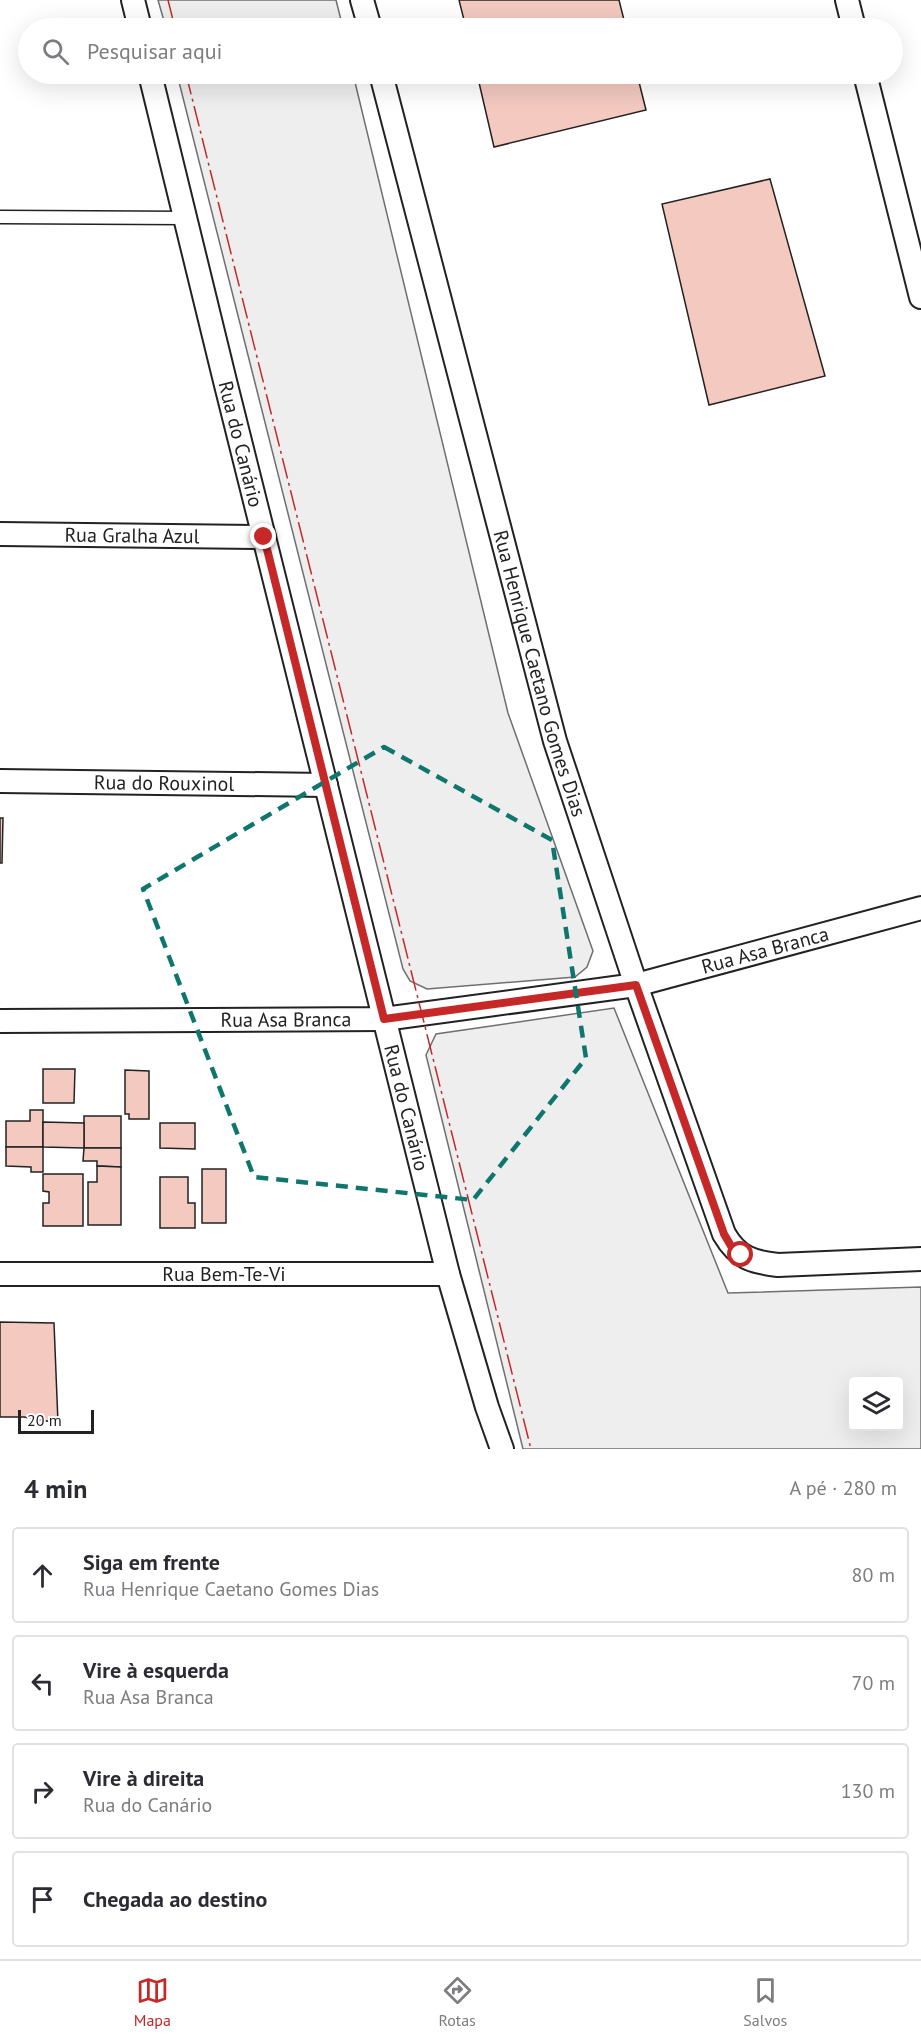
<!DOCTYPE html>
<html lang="pt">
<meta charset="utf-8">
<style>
body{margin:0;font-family:"PT Sans",sans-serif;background:#f2f2f3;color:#2b2b33}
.controls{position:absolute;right:18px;bottom:18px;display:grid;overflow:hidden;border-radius:6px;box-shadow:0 6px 24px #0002}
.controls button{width:54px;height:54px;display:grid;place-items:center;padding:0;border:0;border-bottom:2px solid #e1e1e2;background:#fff;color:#2b2b33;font:30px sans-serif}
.scale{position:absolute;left:18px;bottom:15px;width:76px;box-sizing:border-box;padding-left:6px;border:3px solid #222;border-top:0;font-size:16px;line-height:21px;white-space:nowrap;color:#222;-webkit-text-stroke:4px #fff;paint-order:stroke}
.stop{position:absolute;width:18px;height:18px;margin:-14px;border:4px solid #c62828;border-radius:50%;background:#fff}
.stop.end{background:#c62828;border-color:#fff;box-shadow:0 2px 6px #0008}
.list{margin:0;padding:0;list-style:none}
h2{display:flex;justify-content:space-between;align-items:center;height:78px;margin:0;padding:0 24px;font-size:26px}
h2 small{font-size:20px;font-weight:400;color:#7c7c81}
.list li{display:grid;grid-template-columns:39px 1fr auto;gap:18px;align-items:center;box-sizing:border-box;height:96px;margin:0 12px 12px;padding:0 12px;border:2px solid #e1e1e2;border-radius:6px}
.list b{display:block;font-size:22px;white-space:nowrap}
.list p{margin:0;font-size:20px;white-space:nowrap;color:#7c7c81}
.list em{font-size:20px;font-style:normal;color:#7c7c81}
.icon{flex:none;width:33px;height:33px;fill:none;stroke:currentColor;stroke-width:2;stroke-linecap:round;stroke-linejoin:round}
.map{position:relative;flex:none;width:921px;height:1449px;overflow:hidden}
.search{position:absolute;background:#fff;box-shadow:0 6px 24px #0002;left:18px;right:18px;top:18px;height:66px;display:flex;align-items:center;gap:15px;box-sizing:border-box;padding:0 21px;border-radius:33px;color:#7c7c81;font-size:22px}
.sheet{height:510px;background:#fff}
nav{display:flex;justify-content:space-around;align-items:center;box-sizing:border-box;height:84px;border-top:2px solid #e1e1e2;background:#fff;font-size:16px;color:#7c7c81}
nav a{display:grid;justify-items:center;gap:3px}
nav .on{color:#c62828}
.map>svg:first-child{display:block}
</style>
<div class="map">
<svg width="921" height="1449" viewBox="0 0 921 1449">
<rect width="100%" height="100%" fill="#fff"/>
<g fill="#eee" stroke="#6f6f6f" stroke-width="1.5" fill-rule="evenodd">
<polygon points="158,0 336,0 343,28 166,28"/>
<polygon points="177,74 353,74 508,713 593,951 587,967 575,977 427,989 410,981 403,969"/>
<path d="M 614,1008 L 728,1293 L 921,1287 L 921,1449 L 523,1449 L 426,1055 L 436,1034 ZM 854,1382 L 898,1382 L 898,1426 L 854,1426 Z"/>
</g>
<g fill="#f3c9c0" stroke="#222" stroke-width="1.5">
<polygon points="459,0 619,0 626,28 466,28"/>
<polygon points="477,74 637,74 646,110 494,147"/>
<polygon points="770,179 825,376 709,405 662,204"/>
<polygon points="0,818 3,818 2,863 0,863"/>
<polygon points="43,1069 75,1069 74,1103 43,1103"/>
<polygon points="125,1070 149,1071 149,1119 129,1119 129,1114 125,1114"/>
<polygon points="30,1110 43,1110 43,1147 6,1147 6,1121 30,1121"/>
<rect x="84" y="1116" width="37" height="32"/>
<polygon points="43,1122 84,1123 84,1148 43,1147"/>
<polygon points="160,1123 195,1123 195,1149 160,1148"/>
<polygon points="6,1147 43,1147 43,1172 31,1172 31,1167 6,1166"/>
<polygon points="84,1148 121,1148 121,1167 97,1166 97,1161 83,1161"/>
<polygon points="97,1166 121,1167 121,1225 88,1225 88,1182 97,1182"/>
<rect x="202" y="1169" width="24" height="54"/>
<polygon points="43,1174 83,1174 83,1226 43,1226 43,1203 49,1203 49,1192 43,1191"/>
<polygon points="160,1177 188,1177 188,1203 195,1203 195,1228 160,1228"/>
<polygon points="0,1322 54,1323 58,1423 24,1417 0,1417"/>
</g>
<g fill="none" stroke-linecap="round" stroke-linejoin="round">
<defs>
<polyline id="service" points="0,217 185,218"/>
<g id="minor">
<polyline points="133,0 140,28"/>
<polyline points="362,0 370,28"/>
<polyline points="847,0 854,28"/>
<path id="s1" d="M 150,74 L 225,381 L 448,1274 L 487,1407 L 502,1449"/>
<path id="s2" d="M 381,74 L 555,741 L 636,985 L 724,1234 C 738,1258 752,1262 778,1265 L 921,1259"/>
<polyline points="865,74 921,297"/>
<path id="s3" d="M 0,534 L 264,537"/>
<path id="s4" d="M 0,781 L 326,785"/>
<path id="s5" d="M 0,1021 L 384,1019 L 636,985 L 921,908"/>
<path id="s6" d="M 0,1274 L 448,1274"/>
</g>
</defs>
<use href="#service" stroke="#222" stroke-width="15"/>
<use href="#minor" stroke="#222" stroke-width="26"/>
<use href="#service" stroke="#fff" stroke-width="12"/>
<use href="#minor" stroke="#fff" stroke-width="22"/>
<g stroke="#c62828" stroke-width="1.5" stroke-dasharray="21 4.5 3 4.5" stroke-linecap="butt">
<polyline points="168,0 175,28"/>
<polyline points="186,74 531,1449"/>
</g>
</g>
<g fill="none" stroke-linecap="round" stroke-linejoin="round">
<polyline stroke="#c62828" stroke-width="8" points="264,537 384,1019 636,985 724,1234 731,1246 741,1255"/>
</g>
<path fill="none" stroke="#0f766e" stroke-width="4.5" stroke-dasharray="12 8" stroke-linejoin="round" d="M 384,747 L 552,840 L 586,1058 L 473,1200 L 254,1177 L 143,889 Z"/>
<g text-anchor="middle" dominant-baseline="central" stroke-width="4.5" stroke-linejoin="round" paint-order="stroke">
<g font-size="20" fill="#222" stroke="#fff">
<text stroke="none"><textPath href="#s1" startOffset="381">Rua do Canário</textPath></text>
<text stroke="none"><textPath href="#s3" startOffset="132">Rua Gralha Azul</textPath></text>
<text stroke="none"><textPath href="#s2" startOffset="620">Rua Henrique Caetano Gomes Dias</textPath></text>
<text stroke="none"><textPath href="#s4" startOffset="164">Rua do Rouxinol</textPath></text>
<text stroke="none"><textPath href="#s5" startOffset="772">Rua Asa Branca</textPath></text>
<text stroke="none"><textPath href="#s5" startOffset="286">Rua Asa Branca</textPath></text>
<text stroke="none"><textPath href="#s1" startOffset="1065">Rua do Canário</textPath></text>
<text stroke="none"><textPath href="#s6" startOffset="224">Rua Bem-Te-Vi</textPath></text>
</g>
</g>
</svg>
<div class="controls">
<button><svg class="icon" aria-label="layers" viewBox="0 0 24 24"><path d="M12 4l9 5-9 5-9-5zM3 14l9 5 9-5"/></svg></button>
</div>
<div class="scale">20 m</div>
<div class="stop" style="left:741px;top:1255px"></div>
<div class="stop end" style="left:264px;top:537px"></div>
<div class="search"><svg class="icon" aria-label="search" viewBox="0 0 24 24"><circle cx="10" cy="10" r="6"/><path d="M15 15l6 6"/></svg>Pesquisar aqui</div>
</div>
<section class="sheet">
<h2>4 min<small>A pé · 280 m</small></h2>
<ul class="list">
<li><svg class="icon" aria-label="ahead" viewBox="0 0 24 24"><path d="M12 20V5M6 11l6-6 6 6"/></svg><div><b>Siga em frente</b><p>Rua Henrique Caetano Gomes Dias</p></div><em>80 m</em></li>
<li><svg class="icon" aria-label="left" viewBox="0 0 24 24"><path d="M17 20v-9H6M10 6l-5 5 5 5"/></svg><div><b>Vire à esquerda</b><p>Rua Asa Branca</p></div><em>70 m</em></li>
<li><svg class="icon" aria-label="right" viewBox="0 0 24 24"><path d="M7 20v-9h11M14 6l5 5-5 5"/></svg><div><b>Vire à direita</b><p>Rua do Canário</p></div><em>130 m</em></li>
<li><svg class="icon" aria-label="arrive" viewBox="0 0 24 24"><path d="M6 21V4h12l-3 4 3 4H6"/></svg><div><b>Chegada ao destino</b></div></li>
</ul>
</section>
<nav>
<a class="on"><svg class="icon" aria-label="map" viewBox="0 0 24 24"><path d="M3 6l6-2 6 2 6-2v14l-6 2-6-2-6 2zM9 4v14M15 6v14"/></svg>Mapa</a>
<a><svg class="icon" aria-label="directions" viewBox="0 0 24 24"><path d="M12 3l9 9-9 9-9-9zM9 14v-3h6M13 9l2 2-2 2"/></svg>Rotas</a>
<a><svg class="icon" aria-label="saved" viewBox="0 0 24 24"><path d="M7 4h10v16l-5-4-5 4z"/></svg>Salvos</a>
</nav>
